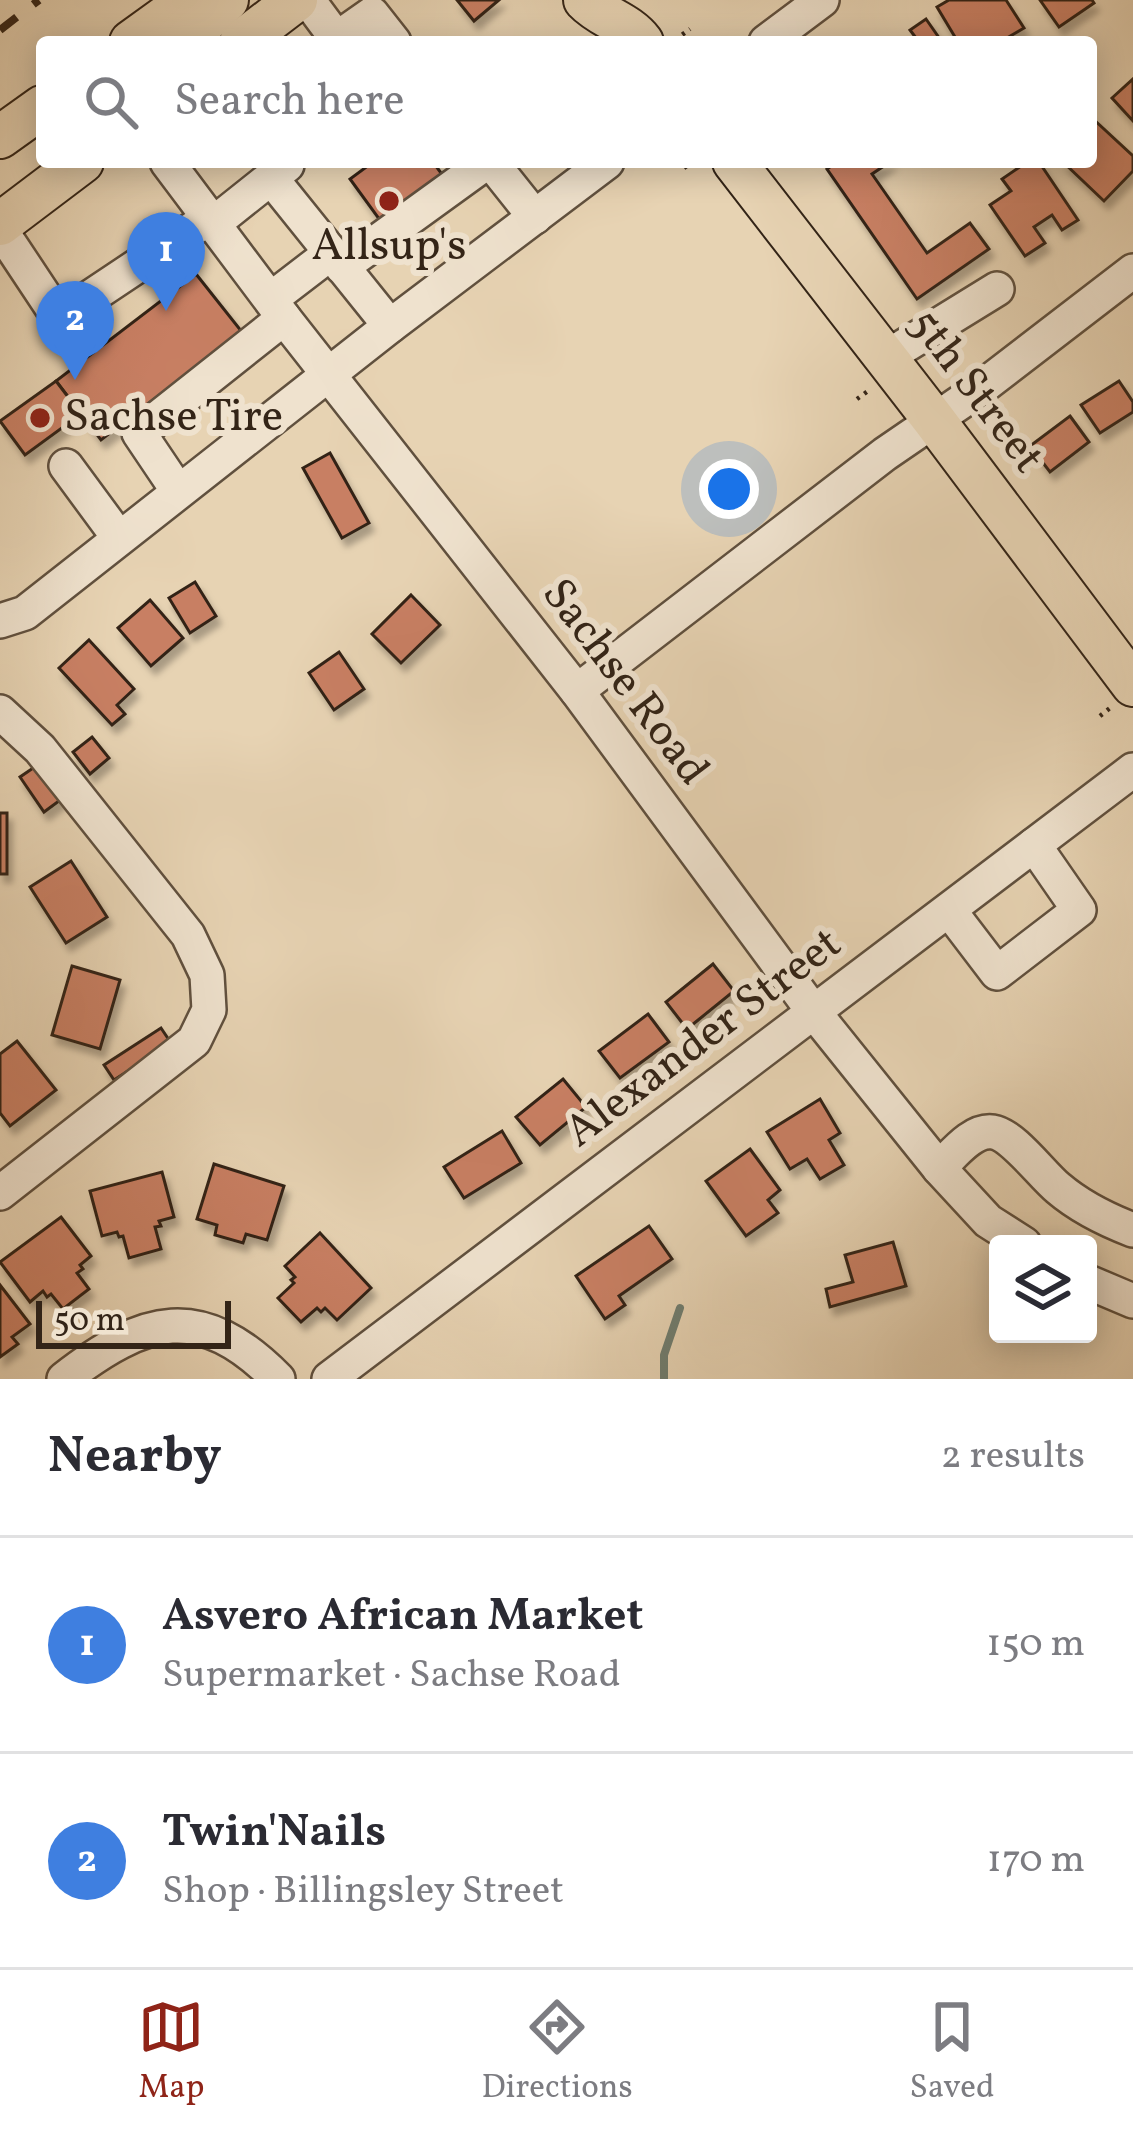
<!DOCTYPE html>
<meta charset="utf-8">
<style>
body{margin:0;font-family:Vollkorn,serif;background:#f2f2f3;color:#2b2b33}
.controls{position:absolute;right:36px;bottom:36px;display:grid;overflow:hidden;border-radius:12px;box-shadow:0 6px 30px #0003}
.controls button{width:108px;height:108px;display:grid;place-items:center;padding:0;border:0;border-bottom:3px solid #e1e1e2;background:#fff;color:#2b2b33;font:60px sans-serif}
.scale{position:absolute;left:36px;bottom:30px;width:195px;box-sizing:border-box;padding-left:12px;border:6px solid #332417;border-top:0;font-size:33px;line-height:42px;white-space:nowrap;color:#332417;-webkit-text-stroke:9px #efe2ce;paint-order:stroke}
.you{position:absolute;left:729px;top:489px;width:42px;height:42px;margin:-30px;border:9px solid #fff;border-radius:50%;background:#1a73e8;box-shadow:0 0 0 18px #1a73e833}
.badge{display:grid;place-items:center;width:78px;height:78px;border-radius:50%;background:#8f2418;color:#fff;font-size:39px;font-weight:700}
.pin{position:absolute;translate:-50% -99px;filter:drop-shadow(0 3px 6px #0008)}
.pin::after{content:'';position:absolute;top:63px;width:42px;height:36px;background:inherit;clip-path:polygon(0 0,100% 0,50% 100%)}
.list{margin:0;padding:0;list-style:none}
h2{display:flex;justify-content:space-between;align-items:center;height:156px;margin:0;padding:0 48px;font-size:51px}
h2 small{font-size:39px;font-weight:400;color:#7c7c81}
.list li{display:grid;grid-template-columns:78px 1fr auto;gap:36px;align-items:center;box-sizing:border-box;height:216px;padding:0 48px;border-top:3px solid #e1e1e2}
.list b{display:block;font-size:45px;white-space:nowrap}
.list p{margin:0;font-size:39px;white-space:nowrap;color:#7c7c81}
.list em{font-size:39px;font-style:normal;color:#7c7c81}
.icon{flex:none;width:66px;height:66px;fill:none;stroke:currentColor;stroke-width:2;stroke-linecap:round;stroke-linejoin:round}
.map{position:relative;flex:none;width:1133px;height:1379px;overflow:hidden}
.search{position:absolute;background:#fff;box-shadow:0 6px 30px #0003;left:36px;right:36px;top:36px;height:132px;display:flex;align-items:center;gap:30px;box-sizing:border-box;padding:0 42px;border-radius:12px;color:#7c7c81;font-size:45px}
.sheet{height:588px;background:#fff}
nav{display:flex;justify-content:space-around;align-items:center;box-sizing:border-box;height:168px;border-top:3px solid #e1e1e2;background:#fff;font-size:33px;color:#7c7c81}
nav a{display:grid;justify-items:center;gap:6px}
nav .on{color:#8f2418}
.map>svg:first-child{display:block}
</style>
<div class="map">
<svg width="1133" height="1379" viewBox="0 0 1133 1379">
<defs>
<filter id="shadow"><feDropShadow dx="4.5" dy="8" stdDeviation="3" flood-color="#0004"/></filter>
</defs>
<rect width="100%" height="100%" fill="#e7d3b3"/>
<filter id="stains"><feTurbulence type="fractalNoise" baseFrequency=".00167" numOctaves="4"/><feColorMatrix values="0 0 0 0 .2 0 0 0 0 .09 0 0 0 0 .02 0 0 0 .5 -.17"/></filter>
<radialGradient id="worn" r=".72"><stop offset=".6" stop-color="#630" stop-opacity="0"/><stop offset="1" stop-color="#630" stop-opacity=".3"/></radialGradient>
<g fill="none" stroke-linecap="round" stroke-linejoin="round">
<polyline stroke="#6f7d70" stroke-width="8" points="664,1379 664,1355 680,1308"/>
</g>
<g fill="#c87f63" stroke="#332417" stroke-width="3" filter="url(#shadow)">
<polygon points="457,0 499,0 474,21"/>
<polygon points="949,0 1006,0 1024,28 1000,42 958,42 937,7"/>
<polygon points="1040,0 1092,0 1094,3 1059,27"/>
<polygon points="926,19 942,42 919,42 910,30"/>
<polygon points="1133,79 1133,121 1112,98"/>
<polygon points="1091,117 1133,156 1133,171 1104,201 1063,162 1091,162"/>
<polygon points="373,162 433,162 444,177 382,223 350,179"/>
<polygon points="837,162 890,162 872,174 927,253 970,223 989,249 917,299 827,169"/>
<polygon points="1027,162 1039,162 1078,220 1062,230 1052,215 1034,227 1045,243 1025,256 990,205 1011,191 1002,179"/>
<polygon points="196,274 242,332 101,440 56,381"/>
<polygon points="56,381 81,414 25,455 0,421"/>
<polygon points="1119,381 1133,402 1133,412 1100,433 1081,405"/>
<polygon points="1070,416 1089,442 1050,472 1030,446"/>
<polygon points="330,453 369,523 342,538 303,468"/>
<polygon points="195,582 216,616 190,633 169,598"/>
<polygon points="411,595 440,625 401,663 372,634"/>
<polygon points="150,600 183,638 151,666 118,628"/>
<polygon points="89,640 134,689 117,705 125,714 112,725 59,668"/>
<polygon points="339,652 364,689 334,710 309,673"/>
<polygon points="92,737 109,758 90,774 73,752"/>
<polygon points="39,764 63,798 44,812 20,777"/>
<rect x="0" y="813" width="7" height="61"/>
<polygon points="71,861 107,917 66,943 30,887"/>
<polygon points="713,964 734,991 687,1029 666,1002"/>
<polygon points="72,966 120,980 100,1049 52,1035"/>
<polygon points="648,1014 669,1042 620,1078 599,1051"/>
<polygon points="161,1028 171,1043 114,1080 104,1065"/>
<polygon points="17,1041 56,1090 10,1126 0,1113 0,1054"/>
<polygon points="563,1079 586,1107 540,1145 516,1117"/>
<polygon points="820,1099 840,1133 829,1140 844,1165 820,1179 807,1159 790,1169 767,1132"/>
<polygon points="502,1131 521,1163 464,1198 444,1167"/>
<polygon points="750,1149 780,1190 768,1200 778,1213 746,1236 706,1181"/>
<polygon points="214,1164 284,1186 267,1240 246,1234 243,1243 215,1235 217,1225 197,1219"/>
<polygon points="162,1172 174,1217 159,1221 161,1226 155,1227 161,1249 129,1258 123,1236 119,1237 117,1232 102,1236 90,1191"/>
<polygon points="61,1217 91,1256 80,1265 83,1269 77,1273 89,1289 63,1309 51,1294 47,1297 43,1291 30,1302 0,1262"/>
<polygon points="649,1226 672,1259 619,1296 625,1305 605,1319 576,1276"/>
<polygon points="320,1233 371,1288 337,1320 325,1308 321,1312 317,1308 301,1322 278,1298 294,1283 291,1280 295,1277 285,1266"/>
<polygon points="893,1242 906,1286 830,1307 826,1289 853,1282 845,1255"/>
<polygon points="0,1285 30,1324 12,1337 18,1344 0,1357"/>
</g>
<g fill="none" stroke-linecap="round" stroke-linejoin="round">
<defs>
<g id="minor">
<polyline points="308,0 337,39"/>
<polyline points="332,42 372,14 394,42"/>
<polyline points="766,42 822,0"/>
<polyline points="167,162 284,318 577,691 813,1011 939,1168 988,1221 1024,1244"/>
<polyline points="491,162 535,217"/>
<polyline points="271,178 390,326"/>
<polyline points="213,224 287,165"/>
<polyline points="0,229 59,318 209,218"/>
<polyline points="342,267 487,162"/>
<polyline points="271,299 331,253"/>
<polyline points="885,358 997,289"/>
<polyline points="66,466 119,538"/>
<polyline points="178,491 139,433 284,318"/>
<polyline points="0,621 25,613 390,326 607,162"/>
<polyline points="577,691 885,454 977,391 1133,271"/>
<polyline points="0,712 40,749 188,935 207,975 209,1010 194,1041 0,1193"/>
<polyline points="949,910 997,973 1079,910 1034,845"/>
<path d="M 939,1168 C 953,1155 972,1129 993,1132 C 1013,1135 1042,1175 1058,1188 C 1079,1206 1107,1220 1133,1230"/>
<polyline points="1088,1282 1133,1301"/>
<path d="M 64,1379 C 144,1317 200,1300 278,1379"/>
<polyline points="329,1379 1133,770"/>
</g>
<g id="major">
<path d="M 585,0 C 602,18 627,22 642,42"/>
<polyline points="131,42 189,0"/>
<polyline points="184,42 227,0"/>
<polyline points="241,42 296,0"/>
<polyline points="0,137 42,107"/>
<polyline points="734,162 934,420 1133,685"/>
<polyline points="0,224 82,162"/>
</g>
</defs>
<use href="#minor" stroke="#60503e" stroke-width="38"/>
<use href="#major" stroke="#332417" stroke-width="46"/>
<g stroke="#332417" stroke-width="4.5" stroke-dasharray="3 6" stroke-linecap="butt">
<polyline points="675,40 690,29"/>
<polyline points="684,168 692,162"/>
<polyline points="857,399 868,391"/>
<polyline points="1100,716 1110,708"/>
</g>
<use href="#minor" stroke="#efe2ce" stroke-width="33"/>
<use href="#major" stroke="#e7d3b3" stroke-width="42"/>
<polyline stroke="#332417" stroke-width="8" stroke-dasharray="21 21" stroke-linecap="butt" points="0,30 39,0"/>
</g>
<g fill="#8f2418" stroke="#efe2ce" stroke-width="4.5">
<circle cx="389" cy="201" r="12"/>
<circle cx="40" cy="418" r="12"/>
</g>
<g text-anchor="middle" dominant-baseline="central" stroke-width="12" stroke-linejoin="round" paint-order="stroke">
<g font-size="45" fill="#332417" stroke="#efe2ce">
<text x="389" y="247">Allsup's</text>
<text x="64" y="418" text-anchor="start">Sachse Tire</text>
</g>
<g font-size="45" fill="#332417" stroke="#efe2ce">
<text transform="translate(975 392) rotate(53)">5th Street</text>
<text transform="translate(624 683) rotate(53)">Sachse Road</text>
<text transform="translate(704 1039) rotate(-37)">Alexander Street</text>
</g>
</g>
<rect width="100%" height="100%" filter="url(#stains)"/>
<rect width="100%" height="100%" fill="url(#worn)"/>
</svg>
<div class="controls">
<button><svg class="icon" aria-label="layers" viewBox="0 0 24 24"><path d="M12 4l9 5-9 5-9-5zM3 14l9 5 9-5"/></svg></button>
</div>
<div class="scale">50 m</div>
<div class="you"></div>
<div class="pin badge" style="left:166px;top:311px;background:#3f7fe0">1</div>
<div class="pin badge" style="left:75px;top:380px;background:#3f7fe0">2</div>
<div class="search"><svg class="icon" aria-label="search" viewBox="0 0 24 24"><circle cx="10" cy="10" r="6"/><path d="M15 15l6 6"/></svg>Search here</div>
</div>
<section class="sheet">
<h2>Nearby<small>2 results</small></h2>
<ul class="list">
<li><span class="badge" style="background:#3f7fe0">1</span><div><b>Asvero African Market</b><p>Supermarket · Sachse Road</p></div><em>150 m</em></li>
<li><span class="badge" style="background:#3f7fe0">2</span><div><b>Twin'Nails</b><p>Shop · Billingsley Street</p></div><em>170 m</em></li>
</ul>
</section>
<nav>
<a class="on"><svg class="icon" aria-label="map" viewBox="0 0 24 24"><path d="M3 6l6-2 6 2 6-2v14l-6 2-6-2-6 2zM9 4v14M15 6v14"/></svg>Map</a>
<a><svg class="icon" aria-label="directions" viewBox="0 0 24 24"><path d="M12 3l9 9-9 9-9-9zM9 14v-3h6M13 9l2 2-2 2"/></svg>Directions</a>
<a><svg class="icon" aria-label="saved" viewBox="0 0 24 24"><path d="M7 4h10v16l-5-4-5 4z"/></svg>Saved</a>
</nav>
